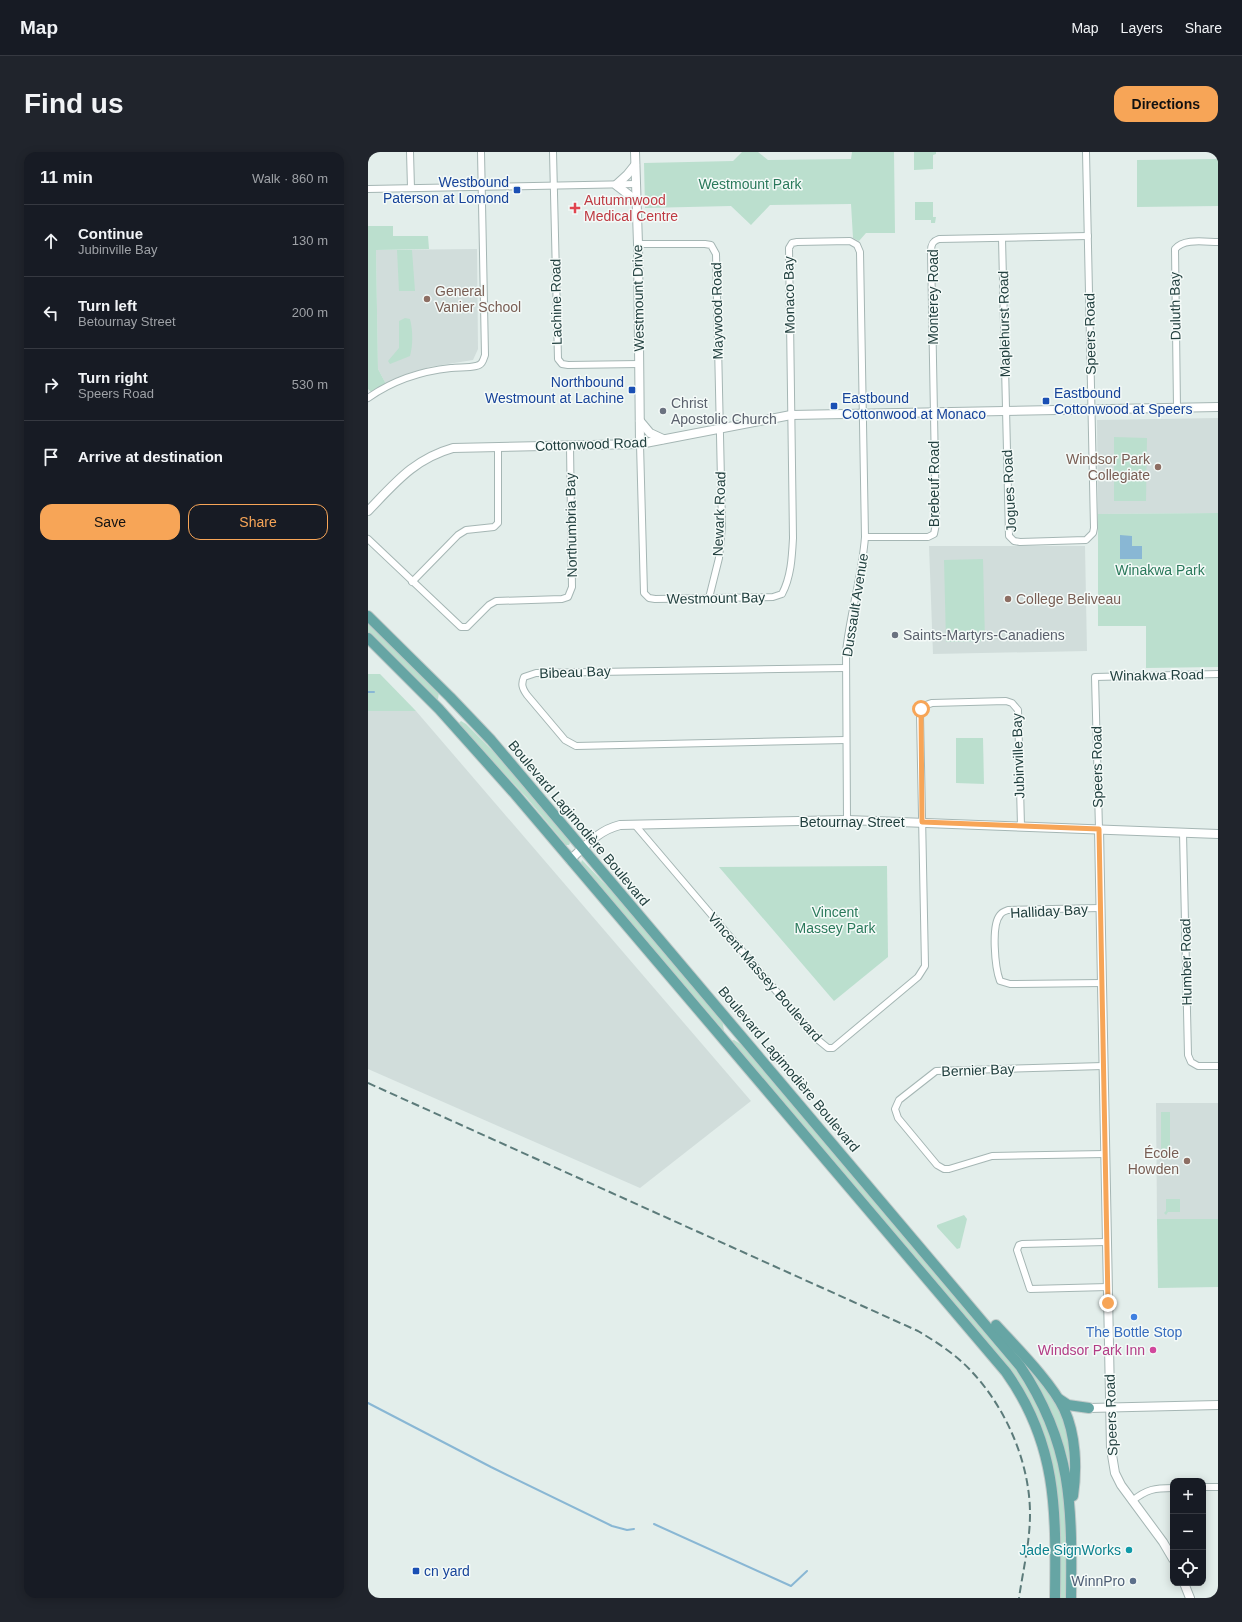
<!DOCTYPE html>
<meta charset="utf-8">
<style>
body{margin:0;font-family:Helvetica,sans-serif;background:#20242c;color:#f1f3f6}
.controls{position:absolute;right:12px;bottom:12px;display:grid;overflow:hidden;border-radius:8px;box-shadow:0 2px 10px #0003}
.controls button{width:36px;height:36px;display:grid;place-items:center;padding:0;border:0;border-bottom:1px solid #363941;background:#171b24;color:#f1f3f6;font:20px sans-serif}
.stop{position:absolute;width:12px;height:12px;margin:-9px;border:3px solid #f7a557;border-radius:50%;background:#fff}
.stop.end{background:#f7a557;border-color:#fff;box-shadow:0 1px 4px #0008}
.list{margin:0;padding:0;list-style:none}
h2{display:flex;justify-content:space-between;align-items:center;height:52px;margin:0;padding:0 16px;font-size:17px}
h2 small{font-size:13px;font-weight:400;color:#9ea1a6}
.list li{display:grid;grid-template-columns:26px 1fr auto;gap:12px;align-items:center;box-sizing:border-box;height:72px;padding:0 16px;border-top:1px solid #363941}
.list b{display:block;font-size:15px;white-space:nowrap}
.list p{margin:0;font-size:13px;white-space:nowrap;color:#9ea1a6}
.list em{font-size:13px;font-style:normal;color:#9ea1a6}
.actions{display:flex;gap:8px;padding:12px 16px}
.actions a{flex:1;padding:9px 0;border:1px solid #f7a557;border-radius:12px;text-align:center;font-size:14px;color:#f7a557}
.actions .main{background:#f7a557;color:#111}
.icon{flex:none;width:22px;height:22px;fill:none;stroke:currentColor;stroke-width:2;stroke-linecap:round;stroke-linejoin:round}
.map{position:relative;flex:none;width:850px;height:1446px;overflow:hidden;border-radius:12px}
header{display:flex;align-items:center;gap:24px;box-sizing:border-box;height:56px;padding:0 20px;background:#171b24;border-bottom:1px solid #363941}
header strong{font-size:19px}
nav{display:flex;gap:22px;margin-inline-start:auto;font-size:14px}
.intro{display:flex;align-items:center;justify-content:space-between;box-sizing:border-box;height:96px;padding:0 24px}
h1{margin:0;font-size:28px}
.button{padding:10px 18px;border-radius:12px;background:#f7a557;color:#111;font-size:14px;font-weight:700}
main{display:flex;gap:24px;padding:0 24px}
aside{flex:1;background:#171b24;border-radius:12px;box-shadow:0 2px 10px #0003}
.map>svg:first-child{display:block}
</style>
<header>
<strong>Map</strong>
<nav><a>Map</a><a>Layers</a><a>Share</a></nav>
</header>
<div class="intro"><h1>Find us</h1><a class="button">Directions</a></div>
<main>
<aside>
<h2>11 min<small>Walk · 860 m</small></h2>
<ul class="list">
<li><svg class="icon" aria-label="ahead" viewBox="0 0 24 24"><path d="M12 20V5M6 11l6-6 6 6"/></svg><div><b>Continue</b><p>Jubinville Bay</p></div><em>130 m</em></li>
<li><svg class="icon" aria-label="left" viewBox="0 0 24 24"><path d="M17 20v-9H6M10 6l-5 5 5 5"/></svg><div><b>Turn left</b><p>Betournay Street</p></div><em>200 m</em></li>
<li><svg class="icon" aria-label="right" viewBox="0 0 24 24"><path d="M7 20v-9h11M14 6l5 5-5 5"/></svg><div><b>Turn right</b><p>Speers Road</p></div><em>530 m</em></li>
<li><svg class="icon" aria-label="arrive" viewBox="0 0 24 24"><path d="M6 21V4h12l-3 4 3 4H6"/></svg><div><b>Arrive at destination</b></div></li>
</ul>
<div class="actions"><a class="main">Save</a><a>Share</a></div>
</aside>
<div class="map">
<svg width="850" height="1446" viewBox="0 0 850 1446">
<rect width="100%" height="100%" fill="#e3eeeb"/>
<g fill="#d1dddb">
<polygon points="109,97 110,197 105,208 61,215 18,232 10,217 8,98"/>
<polygon points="850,266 850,361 730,362 729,268"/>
<polygon points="561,394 717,394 719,499 565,502"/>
<polygon points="0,559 48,559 383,949 272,1036 0,917"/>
<polygon points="788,951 850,951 850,1067 789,1067"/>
</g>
<g fill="#bbdfce">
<polygon points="374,0 390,0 400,8 483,7 484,0 526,0 527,81 498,81 491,89 485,86 483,52 402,53 383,73 363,54 277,56 276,11 365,9"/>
<polygon points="546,0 568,0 568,2 565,3 565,17 546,18"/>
<polygon points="850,7 850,54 769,55 769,8"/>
<polygon points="547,50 565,50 565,65 568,65 567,71 563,71 563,68 547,68"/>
<polygon points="0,74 25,74 25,84 60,84 61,97 8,98 10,217 18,232 3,240 0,237"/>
<polygon points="29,98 44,98 47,139 31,139"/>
<path d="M 37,166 L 42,167 C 45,179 45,193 42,204 L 22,212 L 20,209 L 31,196 L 31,169 Z"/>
<polygon points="746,285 779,286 778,349 746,349"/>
<polygon points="850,361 850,515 778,516 778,474 730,474 730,362"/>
<polygon points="615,407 617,489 578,490 576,408"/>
<polygon points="0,472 21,490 71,540 70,547 67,547 0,482"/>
<polygon points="0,522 12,522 48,559 0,559"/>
<polygon points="93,569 98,572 132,606 196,680 202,691 201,693 198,693 159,646 90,572"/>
<polygon points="588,586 615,586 616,632 588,631"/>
<polygon points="214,708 253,749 354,867 356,879 216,716 213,711"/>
<polygon points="519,714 520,805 466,849 351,715"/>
<polygon points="366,888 374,893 397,920 649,1216 680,1273 698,1338 700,1446 693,1446 689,1340 686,1325 665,1258 363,889"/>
<rect x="793" y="960" width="9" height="47"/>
<polygon points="798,1047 812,1047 812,1060 800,1060 798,1063 796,1061 798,1059"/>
<polygon points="596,1063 599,1067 592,1096 589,1097 569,1075 569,1073"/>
<polygon points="789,1067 850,1067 850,1135 790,1136"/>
<path d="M 633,1182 C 660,1213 695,1245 702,1288 C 703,1296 702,1305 702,1313 L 689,1273 L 675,1244 Z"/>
</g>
<polygon fill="#89b7d4" points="752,383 764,384 764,394 774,394 774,407 752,407"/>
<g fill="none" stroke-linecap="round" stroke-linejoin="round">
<g stroke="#89b7d4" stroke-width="2">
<polyline points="0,540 6,540"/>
<polyline points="0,1251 123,1315 244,1374 259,1378 266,1377"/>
<polyline points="286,1372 423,1434 439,1419"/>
</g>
<defs>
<g id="minor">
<polyline points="42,0 43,36"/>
<polyline points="185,0 190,207 194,212 200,213 271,212"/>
<polyline points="0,37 267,32"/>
<polyline points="634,86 641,384 646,389 652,390 718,388 725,381 726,376 718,0"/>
<polyline points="270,92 337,92 343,93 348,102 354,374 351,406 341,446"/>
<path d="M 0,246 C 24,229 54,219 83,216 C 91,215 100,216 108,214 C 114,213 115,209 117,203 L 113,0"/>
<path d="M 809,256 L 807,97 C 816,86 837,90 850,90"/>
<path d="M 272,292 L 276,441 L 281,446 L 287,447 L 405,445 L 414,442 C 423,425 424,405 425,386 L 421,96 L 424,91 L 429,90 L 482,89 L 489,93 L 492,100 L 497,385 C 494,425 482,461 478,500 L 479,668"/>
<path d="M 497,385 L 560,385 L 566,382 L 568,372 L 563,99 C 563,92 565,89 571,87 L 720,84"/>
<polyline points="0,387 93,475 99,475 121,453 128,449 194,447 200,445 204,435 202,294"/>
<polyline points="44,430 90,383 98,378 126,375 130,371 130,295"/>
<path d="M 477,516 L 168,521 L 156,525 C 153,532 154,536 159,543 L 197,588 L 208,594 L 478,588"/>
<path d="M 267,673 L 449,887 L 460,896 L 465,896 L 550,825 L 557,814 L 552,563 C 554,556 556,553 564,551 L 638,549 L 644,551 L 650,558 L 653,674"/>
<polyline points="731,677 727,525 850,522"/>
<polyline points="815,681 820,903 823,910 830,914 850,914"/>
<path d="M 732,756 L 640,758 C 637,759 633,761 632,763 C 623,773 627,816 632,829 L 642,832 L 734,831"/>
<polyline points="735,914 568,919 531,948 527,957 530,966 569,1013 576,1017 581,1017 624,1004 737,1002"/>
<polyline points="738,1090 654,1092 651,1093 649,1098 662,1137 740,1135"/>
<polyline points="835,1335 850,1335"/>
<path d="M 764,1349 C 779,1337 787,1336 805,1336"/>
</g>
<g id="tertiary">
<polyline points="267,0 270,92 272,292"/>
<polyline points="267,13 259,23 248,33 261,43 268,51"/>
<polyline points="272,269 282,281 295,287"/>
<path d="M 0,359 C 27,331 46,307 85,296 L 272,292 L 423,263 L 850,255"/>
<polyline points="731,677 743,1297 747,1321 753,1333 795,1390 805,1407"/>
<path d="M 202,708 C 217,694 231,678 252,673 L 479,668 L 850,682"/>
<polyline points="721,1256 850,1253"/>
<polyline points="816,1431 822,1446"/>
</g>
<g id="primary">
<path d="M 0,464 L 82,545 L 123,588 L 652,1214 C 705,1293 704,1355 703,1446"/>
<path d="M 0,486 L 71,557 L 147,642 L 638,1220 C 690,1293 688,1360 687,1446"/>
<path d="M 628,1173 C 648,1195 684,1231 696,1257 C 708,1283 709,1316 705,1344"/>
<polyline points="691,1247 700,1253 721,1256"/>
</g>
</defs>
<use href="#minor" stroke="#a5b6b4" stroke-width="8"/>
<use href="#tertiary" stroke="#a5b6b4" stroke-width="10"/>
<use href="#primary" stroke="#c1cac9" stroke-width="12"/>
<use href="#minor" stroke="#fff" stroke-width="6"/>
<use href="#tertiary" stroke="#fff" stroke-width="8"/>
<use href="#primary" stroke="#66a5a4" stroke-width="10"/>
<path stroke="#5c7b7a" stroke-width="2" stroke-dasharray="8 4" stroke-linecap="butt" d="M 0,931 L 550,1179 C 570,1191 590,1204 605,1221 C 639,1258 662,1312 662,1362 C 662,1390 655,1418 651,1446"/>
</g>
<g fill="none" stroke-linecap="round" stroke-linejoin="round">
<polyline stroke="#f7a557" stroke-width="5" points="553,557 554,670 731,677 740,1151"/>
</g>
<g fill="#1a4fb4" stroke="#f4faf8" stroke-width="1.5">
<rect x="145" y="34" width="8" height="8" rx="2"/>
<rect x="260" y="234" width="8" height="8" rx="2"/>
<rect x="674" y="245" width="8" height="8" rx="2"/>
<rect x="462" y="250" width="8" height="8" rx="2"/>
<rect x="44" y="1415" width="8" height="8" rx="2"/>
</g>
<path fill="#e0444e" stroke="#f4faf8" stroke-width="1.5" d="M205 50h4v4h4v4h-4v4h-4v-4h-4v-4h4z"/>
<g fill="#8d6e63" stroke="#f4faf8" stroke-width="1.5">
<circle cx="59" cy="147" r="4"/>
<circle cx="790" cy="315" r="4"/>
<circle cx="640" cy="447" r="4"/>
<circle cx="819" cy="1009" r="4"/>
</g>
<g fill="#6b7280" stroke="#f4faf8" stroke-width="1.5">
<circle cx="295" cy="259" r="4"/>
<circle cx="527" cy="483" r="4"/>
</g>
<circle fill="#3f7fe0" stroke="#f4faf8" stroke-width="1.5" cx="766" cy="1165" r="4"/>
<circle fill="#d1479c" stroke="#f4faf8" stroke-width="1.5" cx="785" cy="1198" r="4"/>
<circle fill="#0f9aa8" stroke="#f4faf8" stroke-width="1.5" cx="761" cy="1398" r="4"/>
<circle fill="#5c6f8a" stroke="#f4faf8" stroke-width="1.5" cx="765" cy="1429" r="4"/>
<g text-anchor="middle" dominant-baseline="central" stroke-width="3" stroke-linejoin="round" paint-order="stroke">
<g font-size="14" fill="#164399" stroke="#f4faf8" text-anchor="start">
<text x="141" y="30" text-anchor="end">Westbound<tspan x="141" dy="16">Paterson at Lomond</tspan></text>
<text x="256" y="230" text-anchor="end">Northbound<tspan x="256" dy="16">Westmount at Lachine</tspan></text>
<text x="686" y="241">Eastbound<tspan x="686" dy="16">Cottonwood at Speers</tspan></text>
<text x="474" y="246">Eastbound<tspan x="474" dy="16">Cottonwood at Monaco</tspan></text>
<text x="56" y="1419">cn yard</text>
</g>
<g font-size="14" fill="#2a795b" stroke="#f4faf8">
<text x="382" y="32">Westmount Park</text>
<text x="792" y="418">Winakwa Park</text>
<text x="467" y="760">Vincent<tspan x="467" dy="16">Massey Park</tspan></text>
</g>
<g font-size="14" fill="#be3a42" stroke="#f4faf8" text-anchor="start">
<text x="216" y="48">Autumnwood<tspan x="216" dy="16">Medical Centre</tspan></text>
</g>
<g font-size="14" fill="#785e54" stroke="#f4faf8" text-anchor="start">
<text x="67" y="139">General<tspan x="67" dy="16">Vanier School</tspan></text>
<text x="782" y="307" text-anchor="end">Windsor Park<tspan x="782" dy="16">Collegiate</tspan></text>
<text x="648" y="447">College Beliveau</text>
<text x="811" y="1001" text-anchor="end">École<tspan x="811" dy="16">Howden</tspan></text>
</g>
<g font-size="14" fill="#22403f" stroke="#f4faf8">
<text transform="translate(421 143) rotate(-91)">Monaco Bay</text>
<text transform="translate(565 145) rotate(-90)">Monterey Road</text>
<text transform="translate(270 146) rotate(-91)">Westmount Drive</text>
<text transform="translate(188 150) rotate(-91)">Lachine Road</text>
<text transform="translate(807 154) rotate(-91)">Duluth Bay</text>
<text transform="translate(349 159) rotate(-91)">Maywood Road</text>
<text transform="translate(636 172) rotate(-91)">Maplehurst Road</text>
<text transform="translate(722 182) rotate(-91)">Speers Road</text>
<text transform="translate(223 292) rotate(-2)">Cottonwood Road</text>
<text transform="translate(566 332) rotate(-90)">Brebeuf Road</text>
<text transform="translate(641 339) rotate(-93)">Jogues Road</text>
<text transform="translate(351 362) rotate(-88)">Newark Road</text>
<text transform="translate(203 373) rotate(-91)">Northumbria Bay</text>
<text transform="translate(348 446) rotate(-1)">Westmount Bay</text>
<text transform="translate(487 453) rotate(-81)">Dussault Avenue</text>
<text transform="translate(207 520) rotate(-2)">Bibeau Bay</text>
<text transform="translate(789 523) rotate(-1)">Winakwa Road</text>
<text transform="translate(650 604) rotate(-92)">Jubinville Bay</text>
<text transform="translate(729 615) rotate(-91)">Speers Road</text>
<text x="484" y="670">Betournay Street</text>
<text transform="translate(211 671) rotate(50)">Boulevard Lagimodière Boulevard</text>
<text transform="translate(681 759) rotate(-3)">Halliday Bay</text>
<text transform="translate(818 810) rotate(-91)">Humber Road</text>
<text transform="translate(397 825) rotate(49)">Vincent Massey Boulevard</text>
<text transform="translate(421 917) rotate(50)">Boulevard Lagimodière Boulevard</text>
<text transform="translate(610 918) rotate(-2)">Bernier Bay</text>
<text transform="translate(743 1263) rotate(-92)">Speers Road</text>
</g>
<g font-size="14" fill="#5b616d" stroke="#f4faf8" text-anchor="start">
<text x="303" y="251">Christ<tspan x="303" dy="16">Apostolic Church</tspan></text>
<text x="535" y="483">Saints-Martyrs-Canadiens</text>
</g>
<g font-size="14" fill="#366cbe" stroke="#f4faf8">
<text x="766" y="1180">The Bottle Stop</text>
</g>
<g font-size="14" fill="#b23c85" stroke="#f4faf8" text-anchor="end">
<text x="777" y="1198">Windsor Park Inn</text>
</g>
<g font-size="14" fill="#0d838f" stroke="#f4faf8" text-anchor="end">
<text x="753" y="1398">Jade SignWorks</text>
</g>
<g font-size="14" fill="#4e5e75" stroke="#f4faf8" text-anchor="end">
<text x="757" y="1429">WinnPro</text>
</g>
</g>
</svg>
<div class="controls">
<button>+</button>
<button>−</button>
<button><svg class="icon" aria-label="locate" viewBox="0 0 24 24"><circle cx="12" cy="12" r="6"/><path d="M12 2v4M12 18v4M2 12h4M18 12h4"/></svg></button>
</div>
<div class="stop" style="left:553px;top:557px"></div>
<div class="stop end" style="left:740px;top:1151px"></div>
</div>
</main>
